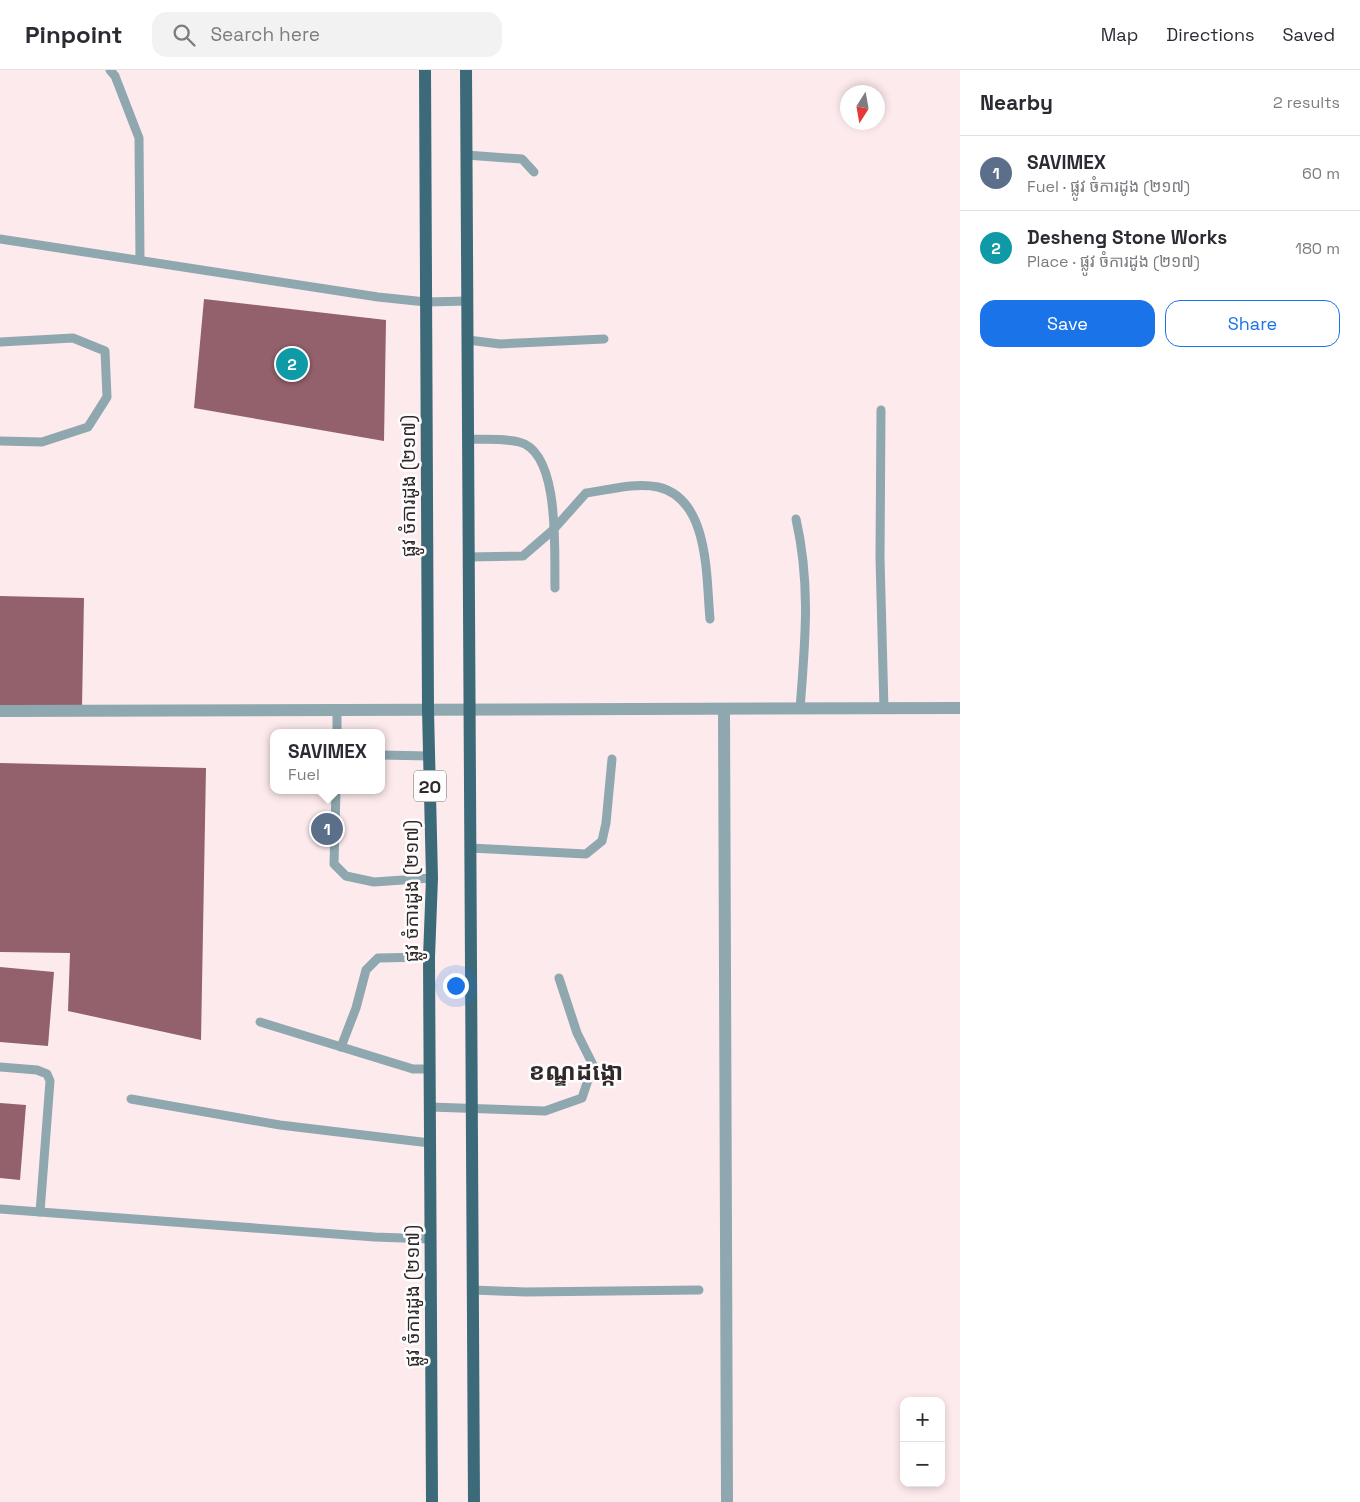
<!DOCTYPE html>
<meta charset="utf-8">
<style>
body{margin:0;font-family:"Space Grotesk","Noto Sans Khmer",sans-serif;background:#f2f2f3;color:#2b2b33}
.controls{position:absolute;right:15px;bottom:15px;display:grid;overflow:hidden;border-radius:10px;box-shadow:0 2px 8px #0003}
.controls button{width:45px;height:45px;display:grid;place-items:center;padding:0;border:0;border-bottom:1px solid #e1e1e2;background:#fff;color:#2b2b33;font:25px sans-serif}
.compass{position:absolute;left:840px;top:15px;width:45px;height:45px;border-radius:50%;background:#fff;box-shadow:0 2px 8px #0003;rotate:191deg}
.you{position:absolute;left:455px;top:915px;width:18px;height:18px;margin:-12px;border:4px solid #fff;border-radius:50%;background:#1a73e8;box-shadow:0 0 0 8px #1a73e833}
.badge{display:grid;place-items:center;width:32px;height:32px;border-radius:50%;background:#1a73e8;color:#fff;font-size:16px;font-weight:700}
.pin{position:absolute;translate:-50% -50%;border:2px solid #fff;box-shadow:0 1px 5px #0006}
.popup{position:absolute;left:270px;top:659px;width:115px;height:65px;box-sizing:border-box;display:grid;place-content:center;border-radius:10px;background:#fff;filter:drop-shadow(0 1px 4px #0005);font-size:16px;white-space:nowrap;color:#7c7c81}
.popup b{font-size:19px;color:#2b2b33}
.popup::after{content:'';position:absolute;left:50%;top:100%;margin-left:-10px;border:10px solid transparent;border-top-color:#fff}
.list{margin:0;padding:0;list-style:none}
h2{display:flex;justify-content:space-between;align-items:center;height:65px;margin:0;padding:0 20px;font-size:21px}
h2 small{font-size:16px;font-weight:400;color:#7c7c81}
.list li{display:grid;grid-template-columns:32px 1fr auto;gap:15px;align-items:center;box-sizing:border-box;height:75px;padding:0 20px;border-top:1px solid #e1e1e2}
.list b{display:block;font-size:19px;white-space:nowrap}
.list p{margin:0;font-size:16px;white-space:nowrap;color:#7c7c81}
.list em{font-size:16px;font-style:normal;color:#7c7c81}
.actions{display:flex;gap:10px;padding:15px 20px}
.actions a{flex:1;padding:11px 0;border:1px solid #1a73e8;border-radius:15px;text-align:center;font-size:18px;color:#1a73e8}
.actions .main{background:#1a73e8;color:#fff}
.icon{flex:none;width:28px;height:28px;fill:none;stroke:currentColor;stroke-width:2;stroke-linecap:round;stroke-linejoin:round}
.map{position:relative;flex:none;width:960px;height:1432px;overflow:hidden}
header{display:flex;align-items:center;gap:30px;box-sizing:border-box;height:70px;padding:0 25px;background:#fff;border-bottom:1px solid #e1e1e2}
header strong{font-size:24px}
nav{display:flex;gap:28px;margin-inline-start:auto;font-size:18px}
.search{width:350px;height:45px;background:#f2f2f3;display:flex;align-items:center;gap:12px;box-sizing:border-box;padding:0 18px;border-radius:15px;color:#7c7c81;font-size:19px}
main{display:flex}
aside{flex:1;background:#fff}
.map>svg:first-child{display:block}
</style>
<header>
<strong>Pinpoint</strong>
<div class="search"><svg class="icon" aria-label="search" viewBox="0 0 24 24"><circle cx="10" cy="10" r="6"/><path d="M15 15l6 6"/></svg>Search here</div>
<nav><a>Map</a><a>Directions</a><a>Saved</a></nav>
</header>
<main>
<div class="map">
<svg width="960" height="1432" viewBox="0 0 960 1432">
<rect width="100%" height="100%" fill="#fdeaed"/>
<g fill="#92616c">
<polygon points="204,229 386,250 384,371 194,338"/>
<polygon points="0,526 84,528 82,637 0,636"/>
<polygon points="0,693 206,698 201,970 68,941 70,883 0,882"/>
<polygon points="0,897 54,902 48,976 0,972"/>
<polygon points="0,1033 26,1035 20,1110 0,1108"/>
</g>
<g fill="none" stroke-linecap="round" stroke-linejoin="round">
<g stroke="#8fa7af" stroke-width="9">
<polyline points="110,0 115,6 139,68 140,190"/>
<polyline points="466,85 522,89 534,102"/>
<polyline points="0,169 378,227 426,232 468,231"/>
<polyline points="468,270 500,274 604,269"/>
<polyline points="0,272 73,268 105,281 107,327 88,357 42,372 0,371"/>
<polyline points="881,340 880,488 884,639"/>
<path d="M 468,369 C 484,370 503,368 519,372 C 561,382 554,483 555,518"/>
<path d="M 796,449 C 811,515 805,573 800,639"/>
<path d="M 469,487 L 523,486 L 553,460 L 586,423 C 608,420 635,412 658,417 C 710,429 706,508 710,549"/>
<polyline points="337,663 337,639"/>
<polyline points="381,685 429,686"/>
<polyline points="336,720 334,794 346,806 374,812 432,808"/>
<polyline points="470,778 586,784 602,771 606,753 612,689"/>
<polyline points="260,952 413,999 430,999"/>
<polyline points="341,977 356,938 366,900 378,888 429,887"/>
<polyline points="0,997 37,1000 47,1004 50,1011 40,1142"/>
<polyline points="131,1029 280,1055 430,1073"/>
<polyline points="430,1037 545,1041 582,1028 593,995 577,963 559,908"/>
<polyline points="0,1139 375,1167 430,1169"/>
<polyline points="473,1220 525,1222 699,1220"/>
</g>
<g stroke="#8fa7af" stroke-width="12">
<polyline points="724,639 727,1432"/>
<polyline points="0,641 960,638"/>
</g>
<g stroke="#3d6a79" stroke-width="12">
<polyline points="425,0 428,640 432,808 429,887 432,1432"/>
<polyline points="466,0 474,1432"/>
</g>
</g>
<g text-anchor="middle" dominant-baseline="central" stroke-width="5" stroke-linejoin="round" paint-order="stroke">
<rect fill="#fdfdfd" stroke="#6e6869" stroke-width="1" x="414" y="700.5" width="32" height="31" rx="4"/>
<g font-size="18" font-weight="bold" fill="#31282a">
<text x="430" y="716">20</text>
</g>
<g font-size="19" fill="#31282a" stroke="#fdfdfd">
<text transform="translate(408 416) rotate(-90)">ផ្លូវ ចំការដូង (២១៧)</text>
<text transform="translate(411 821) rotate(-90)">ផ្លូវ ចំការដូង (២១៧)</text>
<text transform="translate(412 1226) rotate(-90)">ផ្លូវ ចំការដូង (២១៧)</text>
</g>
<g font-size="24" font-weight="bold" fill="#31282a" stroke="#fdfdfd">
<text x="576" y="1001">ខណ្ឌដង្កោ</text>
</g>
</g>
</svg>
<div class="controls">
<button>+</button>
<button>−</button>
</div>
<svg class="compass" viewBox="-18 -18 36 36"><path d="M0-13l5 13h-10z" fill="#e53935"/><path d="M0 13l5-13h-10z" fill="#7c7c81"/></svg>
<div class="you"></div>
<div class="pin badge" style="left:327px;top:759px;background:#5c6f8a">1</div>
<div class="popup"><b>SAVIMEX</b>Fuel</div>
<div class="pin badge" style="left:292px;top:294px;background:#0f9aa8">2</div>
</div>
<aside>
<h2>Nearby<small>2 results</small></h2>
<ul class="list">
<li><span class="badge" style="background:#5c6f8a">1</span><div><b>SAVIMEX</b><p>Fuel · ផ្លូវ ចំការដូង (២១៧)</p></div><em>60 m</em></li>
<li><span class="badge" style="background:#0f9aa8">2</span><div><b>Desheng Stone Works</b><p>Place · ផ្លូវ ចំការដូង (២១៧)</p></div><em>180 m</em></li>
</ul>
<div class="actions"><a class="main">Save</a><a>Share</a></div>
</aside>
</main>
